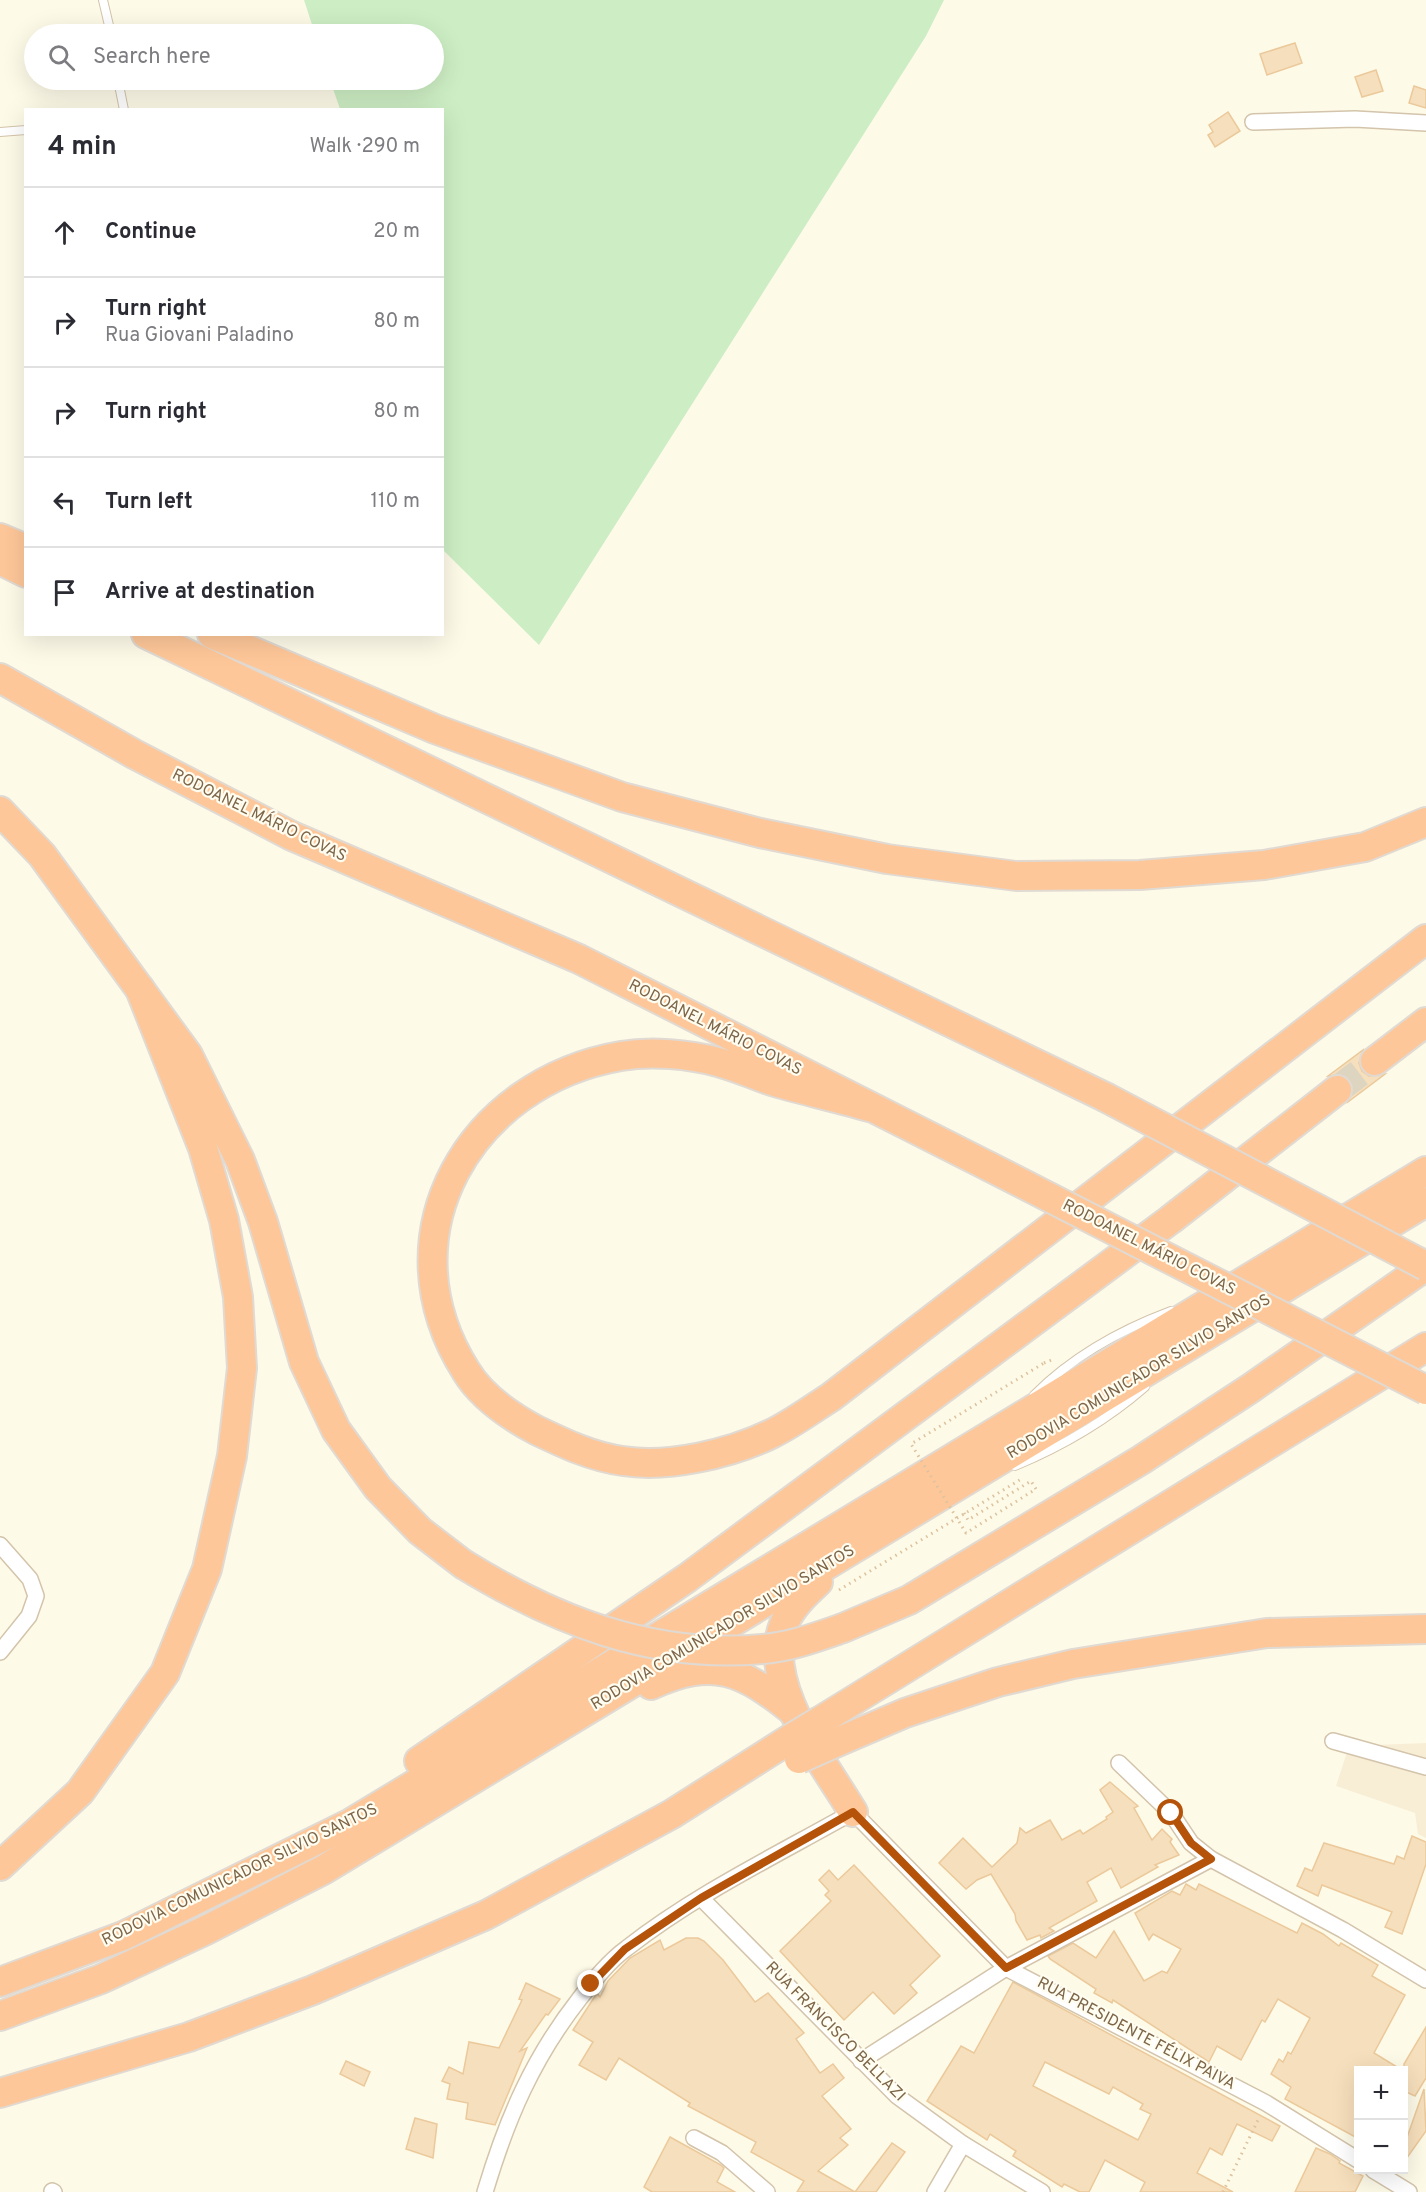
<!DOCTYPE html>
<meta charset="utf-8">
<style>
body{margin:0;font-family:Overpass,sans-serif;background:#f2f2f3;color:#2b2b33}
.controls{position:absolute;right:18px;bottom:18px;display:grid;overflow:hidden;border-radius:0px;box-shadow:0 6px 24px #0002}
.controls button{width:54px;height:54px;display:grid;place-items:center;padding:0;border:0;border-bottom:2px solid #e1e1e2;background:#fff;color:#2b2b33;font:30px sans-serif}
.stop{position:absolute;width:18px;height:18px;margin:-14px;border:4px solid #b45309;border-radius:50%;background:#fff}
.stop.end{background:#b45309;border-color:#fff;box-shadow:0 2px 6px #0008}
.list{margin:0;padding:0;list-style:none}
h2{display:flex;justify-content:space-between;align-items:center;height:78px;margin:0;padding:0 24px;font-size:26px}
h2 small{font-size:20px;font-weight:400;color:#7c7c81}
.list li{display:grid;grid-template-columns:39px 1fr auto;gap:18px;align-items:center;box-sizing:border-box;height:90px;padding:0 24px;border-top:2px solid #e1e1e2}
.list b{display:block;font-size:22px;white-space:nowrap}
.list p{margin:0;font-size:20px;white-space:nowrap;color:#7c7c81}
.list em{font-size:20px;font-style:normal;color:#7c7c81}
.icon{flex:none;width:33px;height:33px;fill:none;stroke:currentColor;stroke-width:2;stroke-linecap:round;stroke-linejoin:round}
.map{position:relative;flex:none;width:1426px;height:2192px;overflow:hidden}
.search{position:absolute;background:#fff;box-shadow:0 6px 24px #0002;left:24px;top:24px;width:420px;height:66px;display:flex;align-items:center;gap:15px;box-sizing:border-box;padding:0 21px;border-radius:33px;color:#7c7c81;font-size:22px}
.panel{position:absolute;background:#fff;box-shadow:0 6px 24px #0002;left:24px;top:108px;width:420px;height:528px;border-radius:0px}
.map>svg:first-child{display:block}
</style>
<div class="map">
<svg width="1426" height="2192" viewBox="0 0 1426 2192">
<rect width="100%" height="100%" fill="#fefae8"/>
<polygon fill="#f7eed5" points="1351,1740 1375,1745 1426,1743 1426,1838 1418,1834 1415,1813 1336,1786"/>
<polygon fill="#cdeec4" points="304,0 944,0 926,36 539,645 443,550 442,110 340,109 330,80 434,80 434,34 315,34"/>
<g fill="#f6dfbc" stroke="#ebc99b" stroke-width="1.5" fill-rule="evenodd">
<polygon points="1295,43 1302,63 1267,75 1260,54"/>
<polygon points="1376,70 1383,91 1362,97 1355,77"/>
<polygon points="1414,86 1426,90 1426,108 1409,103"/>
<polygon points="1228,112 1240,131 1215,147 1208,135 1213,132 1209,125"/>
<polygon points="1363,1050 1359,1063 1362,1071 1369,1076 1385,1074 1348,1102 1353,1088 1350,1079 1343,1075 1328,1076"/>
<polygon points="1110,1782 1138,1806 1134,1808 1152,1840 1162,1829 1172,1839 1170,1842 1179,1855 1155,1865 1158,1867 1121,1888 1111,1868 1087,1882 1097,1901 1049,1928 1054,1931 1041,1938 1040,1935 1027,1940 1016,1921 1015,1914 991,1874 977,1880 966,1889 939,1863 963,1838 992,1867 1017,1843 1020,1828 1026,1833 1050,1820 1062,1840 1080,1830 1083,1834 1107,1819 1106,1817 1113,1812 1100,1790"/>
<polygon points="1412,1836 1426,1842 1426,1864 1402,1934 1385,1927 1392,1912 1322,1885 1318,1896 1297,1886 1305,1868 1312,1871 1324,1843 1394,1864 1397,1856 1404,1859"/>
<polygon points="854,1865 940,1956 910,1985 917,1993 894,2014 873,1992 844,2020 780,1951 831,1901 825,1895 829,1891 819,1880 829,1870 838,1880"/>
<polygon points="1186,1884 1196,1890 1199,1884 1297,1933 1302,1923 1323,1934 1339,1946 1341,1943 1378,1965 1372,1976 1405,1995 1374,2053 1402,2070 1359,2070 1359,2139 1285,2099 1291,2087 1271,2074 1279,2059 1283,2062 1288,2052 1291,2054 1310,2018 1278,1999 1265,2022 1262,2020 1241,2060 1217,2046 1209,2062 1113,2000 1112,2003 1094,1993 1096,1989 1050,1959 1048,1956 1073,1943 1096,1958 1114,1931 1144,1981 1162,1971 1167,1973 1181,1949 1153,1934 1149,1940 1135,1913 1172,1891 1180,1895"/>
<polygon points="686,1938 698,1938 704,1941 723,1960 755,2002 768,1993 804,2033 796,2039 820,2073 833,2064 844,2078 822,2096 851,2129 840,2138 848,2145 818,2171 855,2192 892,2143 905,2152 876,2192 797,2192 804,2181 751,2152 756,2142 688,2106 690,2103 619,2058 606,2080 579,2065 593,2042 573,2030 597,1993 600,1997 608,1981 630,1958 660,1940 664,1950"/>
<path d="M 1013,1982 L 1280,2126 L 1272,2141 L 1237,2124 L 1222,2155 L 1210,2148 L 1197,2173 L 1233,2192 L 1140,2192 L 1145,2182 L 1105,2160 L 1089,2192 L 1080,2192 L 1064,2184 L 1062,2187 L 1013,2156 L 1016,2151 L 990,2134 L 987,2140 L 927,2101 L 961,2046 L 974,2053 ZM 1045,2062 L 1109,2094 L 1113,2087 L 1143,2104 L 1140,2109 L 1151,2114 L 1138,2140 L 1033,2086 Z"/>
<polygon points="526,1983 560,1999 548,2015 546,2014 520,2051 527,2048 495,2125 466,2119 468,2103 447,2099 450,2084 442,2081 449,2067 463,2074 469,2042 499,2048 522,2000 519,1999"/>
<polygon points="1426,2027 1426,2078 1415,2096 1404,2091 1404,2064"/>
<polygon points="346,2061 370,2072 364,2086 340,2074"/>
<polygon points="1424,2089 1426,2131 1404,2162 1404,2146"/>
<polygon points="415,2118 437,2124 433,2158 406,2149"/>
<polygon points="670,2137 721,2165 724,2168 717,2182 735,2192 652,2192 644,2187"/>
<polygon points="1316,2148 1330,2154 1340,2161 1339,2163 1363,2176 1355,2192 1295,2192"/>
</g>
<g fill="none" stroke-linecap="round" stroke-linejoin="round">
<polyline stroke="#ded5c0" stroke-width="28" stroke-dasharray="28 14" stroke-linecap="butt" points="1337,1090 1375,1061"/>
<defs>
<g id="lane">
<polyline points="103,0 111,34"/>
<polyline points="118,80 124,110"/>
<polyline points="0,132 26,130"/>
<path d="M 1034,1395 C 1072,1357 1120,1330 1171,1311"/>
<path d="M 1015,1466 C 1063,1446 1106,1421 1145,1387"/>
</g>
<g id="street">
<polyline points="1253,122 1355,119 1426,123"/>
<polyline points="0,1545 30,1579 36,1596 29,1616 0,1652"/>
<polyline points="1333,1741 1426,1767"/>
<polyline points="1119,1763 1171,1813 1191,1843 1211,1859 1343,1930 1426,1980"/>
<polyline points="701,1898 897,2096 963,2144 1042,2192"/>
<polyline points="861,2061 1006,1968 1211,1859"/>
<polyline points="694,2138 722,2153 767,2192"/>
<polyline points="1373,2170 1409,2192"/>
<polyline points="52,2191 54,2192"/>
<path d="M 485,2192 C 507,2118 533,2058 580,1998 C 594,1980 609,1961 627,1948 C 696,1894 777,1855 853,1812 L 1006,1968 L 1266,2103 L 1358,2160"/>
<polyline points="935,2192 963,2144"/>
</g>
<g id="highway">
<polyline points="0,538 26,549"/>
<polyline points="0,560 26,573"/>
<polyline points="146,634 1105,1097"/>
<polyline points="212,634 435,729 622,797 760,833 887,859 1016,876 1140,875 1264,865 1365,847 1426,822"/>
<polyline points="0,678 134,754 292,836 579,959 988,1166"/>
<polyline points="0,811 42,855 188,1055 240,1160 263,1222 304,1362 336,1430 378,1488 420,1531 463,1564"/>
<polyline points="1375,1061 1426,1022"/>
<path d="M 869,1107 C 838,1098 806,1091 775,1082 C 756,1076 737,1067 718,1062 C 688,1054 651,1051 621,1056 C 470,1082 380,1235 466,1371 C 481,1396 510,1416 536,1430 C 563,1443 592,1457 623,1461 C 668,1468 730,1454 771,1434 C 792,1424 812,1409 831,1397 L 1426,939"/>
<path d="M 818,1582 C 805,1594 791,1607 784,1624 C 760,1683 824,1763 853,1812"/>
<polyline points="843,1628 909,1600 1141,1460 1251,1388 1426,1266"/>
<path d="M 651,1685 C 714,1656 743,1671 793,1711"/>
<polyline points="820,1721 1426,1347"/>
<polyline points="835,1743 905,1713 998,1682 1073,1664 1267,1633 1426,1629"/>
<polyline points="419,1761 687,1578 1170,1220 1337,1090"/>
<polyline points="0,1866 80,1792 165,1673 207,1569 232,1456 242,1368 238,1297 224,1220 203,1148 140,989"/>
<polyline points="0,1982 123,1936 351,1823 1426,1171"/>
<polyline points="0,2016 101,1979 206,1930 323,1870 1426,1202"/>
<polyline points="0,2093 189,2037 313,1990 486,1915 672,1814 790,1739"/>
</g>
</defs>
<use href="#lane" stroke="#d3c4ab" stroke-width="10"/>
<use href="#street" stroke="#d3c4ab" stroke-width="18"/>
<use href="#highway" stroke="#e0dad3" stroke-width="32"/>
<g stroke="#dcc39f" stroke-width="3" stroke-dasharray="1.5 4.5" stroke-linecap="butt">
<polyline points="1044,1363 1054,1359"/>
<polyline points="839,1590 1023,1478"/>
<polyline points="1223,2192 1259,2118"/>
</g>
<use href="#lane" stroke="#fff" stroke-width="8"/>
<use href="#street" stroke="#fff" stroke-width="15"/>
<use href="#highway" stroke="#fec799" stroke-width="28"/>
<defs>
<g id="highway-bridge">
<polyline points="1105,1097 1426,1266"/>
<polyline points="988,1166 1426,1390"/>
<path d="M 463,1564 C 556,1621 652,1659 763,1649 C 790,1647 817,1637 843,1628"/>
<polyline points="790,1739 820,1721"/>
<polyline points="799,1759 835,1743"/>
</g>
</defs>
<use href="#highway-bridge" stroke="#e0dad3" stroke-width="32" stroke-linecap="butt"/>
<polyline stroke="#dcc39f" stroke-width="3" stroke-dasharray="1.5 4.5" stroke-linecap="butt" points="964,1513 968,1520 1031,1481 1036,1489 966,1533 911,1444 1044,1363"/>
<use href="#highway-bridge" stroke="#fec799" stroke-width="28"/>
</g>
<g fill="none" stroke-linecap="round" stroke-linejoin="round">
<polyline stroke="#b45309" stroke-width="8" points="591,1984 625,1949 701,1898 853,1812 1006,1968 1211,1859 1191,1843 1171,1813"/>
</g>
<g text-anchor="middle" dominant-baseline="central" stroke-width="4.5" stroke-linejoin="round" paint-order="stroke">
<g font-size="16" fill="#7c6548" stroke="#fffcf0">
<text transform="translate(259 816) rotate(26)">RODOANEL MÁRIO COVAS</text>
<text transform="translate(715 1028) rotate(27)">RODOANEL MÁRIO COVAS</text>
<text transform="translate(1149 1248) rotate(27)">RODOANEL MÁRIO COVAS</text>
<text transform="translate(1139 1377) rotate(-31)">RODOVIA COMUNICADOR SILVIO SANTOS</text>
<text transform="translate(723 1628) rotate(-31)">RODOVIA COMUNICADOR SILVIO SANTOS</text>
<text transform="translate(240 1875) rotate(-26)">RODOVIA COMUNICADOR SILVIO SANTOS</text>
<text transform="translate(835 2032) rotate(45)">RUA FRANCISCO BELLAZI</text>
<text transform="translate(1136 2034) rotate(28)">RUA PRESIDENTE FÉLIX PAIVA</text>
</g>
</g>
</svg>
<div class="controls">
<button>+</button>
<button>−</button>
</div>
<div class="stop" style="left:1171px;top:1813px"></div>
<div class="stop end" style="left:591px;top:1984px"></div>
<div class="search"><svg class="icon" aria-label="search" viewBox="0 0 24 24"><circle cx="10" cy="10" r="6"/><path d="M15 15l6 6"/></svg>Search here</div>
<section class="panel">
<h2>4 min<small>Walk · 290 m</small></h2>
<ul class="list">
<li><svg class="icon" aria-label="ahead" viewBox="0 0 24 24"><path d="M12 20V5M6 11l6-6 6 6"/></svg><div><b>Continue</b></div><em>20 m</em></li>
<li><svg class="icon" aria-label="right" viewBox="0 0 24 24"><path d="M7 20v-9h11M14 6l5 5-5 5"/></svg><div><b>Turn right</b><p>Rua Giovani Paladino</p></div><em>80 m</em></li>
<li><svg class="icon" aria-label="right" viewBox="0 0 24 24"><path d="M7 20v-9h11M14 6l5 5-5 5"/></svg><div><b>Turn right</b></div><em>80 m</em></li>
<li><svg class="icon" aria-label="left" viewBox="0 0 24 24"><path d="M17 20v-9H6M10 6l-5 5 5 5"/></svg><div><b>Turn left</b></div><em>110 m</em></li>
<li><svg class="icon" aria-label="arrive" viewBox="0 0 24 24"><path d="M6 21V4h12l-3 4 3 4H6"/></svg><div><b>Arrive at destination</b></div></li>
</ul>
</section>
</div>
